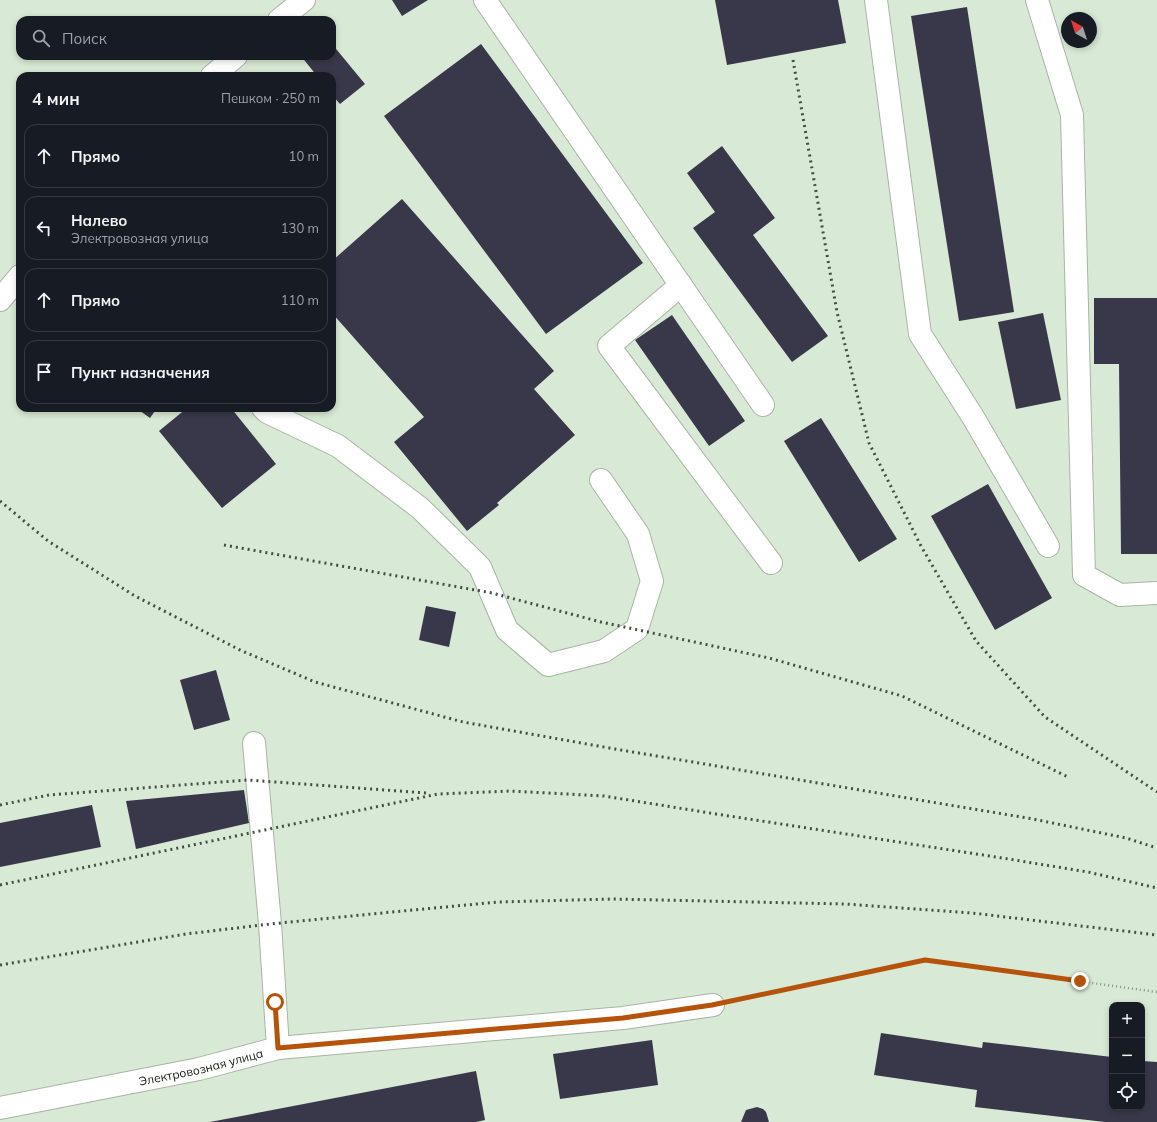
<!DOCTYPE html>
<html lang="ru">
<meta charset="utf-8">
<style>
body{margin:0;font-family:Mulish,sans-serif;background:#242831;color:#f1f3f6}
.controls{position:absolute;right:12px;bottom:12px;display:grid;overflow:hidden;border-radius:8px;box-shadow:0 2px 6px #0003}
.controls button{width:36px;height:36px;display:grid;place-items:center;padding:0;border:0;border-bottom:1px solid #363941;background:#171b24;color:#f1f3f6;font:20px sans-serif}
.compass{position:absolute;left:1061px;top:12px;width:36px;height:36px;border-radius:50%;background:#171b24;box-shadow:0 2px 6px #0003;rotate:321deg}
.stop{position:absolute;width:12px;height:12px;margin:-9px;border:3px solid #b45309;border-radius:50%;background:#fff}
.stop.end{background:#b45309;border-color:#fff;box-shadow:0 1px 4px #0008}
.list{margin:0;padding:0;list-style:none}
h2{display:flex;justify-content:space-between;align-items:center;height:52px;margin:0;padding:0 16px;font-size:17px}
h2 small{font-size:13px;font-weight:400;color:#9ea1a6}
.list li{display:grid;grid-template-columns:26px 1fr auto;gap:12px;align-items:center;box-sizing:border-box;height:64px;margin:0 8px 8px;padding:0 8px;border:1px solid #363941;border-radius:12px}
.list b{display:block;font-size:15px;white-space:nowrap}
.list p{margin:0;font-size:13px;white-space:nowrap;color:#9ea1a6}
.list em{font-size:13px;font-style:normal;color:#9ea1a6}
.icon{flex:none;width:22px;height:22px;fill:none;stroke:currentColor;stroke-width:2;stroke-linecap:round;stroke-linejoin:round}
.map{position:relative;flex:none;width:1157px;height:1122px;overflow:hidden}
.search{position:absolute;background:#171b24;box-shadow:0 2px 6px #0003;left:16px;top:16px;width:320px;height:44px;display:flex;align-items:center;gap:10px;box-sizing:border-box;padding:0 14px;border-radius:12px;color:#9ea1a6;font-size:15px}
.panel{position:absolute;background:#171b24;box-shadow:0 2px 6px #0003;left:16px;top:72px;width:320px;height:340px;border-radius:12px}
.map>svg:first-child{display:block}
</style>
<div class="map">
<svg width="1157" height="1122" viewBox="0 0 1157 1122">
<rect width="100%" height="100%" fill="#d8e9d5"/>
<g fill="#39384b">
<polygon points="392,0 428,0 402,16"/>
<polygon points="715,0 838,0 846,43 727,65"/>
<polygon points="967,7 1014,312 959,321 911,16"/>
<polygon points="332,44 365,84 340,104 332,95 332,76 317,76 301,56 332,56"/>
<polygon points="481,44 643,263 546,334 384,116"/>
<polygon points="722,146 775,218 753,235 828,336 792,362 693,228 715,212 687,173"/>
<polygon points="402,199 554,371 534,389 575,435 497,503 499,505 467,531 394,442 424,417 332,313 332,261"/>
<polygon points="1094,298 1157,298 1157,554 1121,554 1119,364 1094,364"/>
<polygon points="1043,313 1061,400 1016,409 998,322"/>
<polygon points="672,315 745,421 709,446 635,340"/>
<polygon points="136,408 157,408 150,418"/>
<polygon points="187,408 231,408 276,464 222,508 159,431"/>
<polygon points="821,418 897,539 859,562 784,441"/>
<polygon points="988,484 1052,598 995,630 931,516"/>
<polygon points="426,606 456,612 449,647 419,640"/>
<polygon points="216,670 230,720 194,730 180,680"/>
<polygon points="244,790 249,823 136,849 126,801"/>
<polygon points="92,805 101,847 0,867 0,823"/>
<polygon points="881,1033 982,1048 983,1042 1112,1057 1112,1107 1142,1107 1142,1061 1157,1062 1157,1122 1105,1122 975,1107 977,1090 874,1075"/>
<polygon points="652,1040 658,1085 560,1099 553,1054"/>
<polygon points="476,1071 485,1120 476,1122 210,1122"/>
<polygon points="757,1107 763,1109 766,1112 769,1122 741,1122 746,1110"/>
</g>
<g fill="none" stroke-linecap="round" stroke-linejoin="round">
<defs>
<g id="minor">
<polyline points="485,0 763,405"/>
<polyline points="876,0 920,334 973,417 1048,546"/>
<polyline points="1037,0 1072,115 1084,575 1120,595 1157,593"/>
<polyline points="279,20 304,0"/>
<polyline points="212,76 236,56"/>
<polyline points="681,285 609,346 771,563"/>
<polyline points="0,300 20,276"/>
<polyline points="263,408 267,412 338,446 420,508 480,567 507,630 548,665 604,651 637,629 652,581 638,534 601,480"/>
<polyline points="254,743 270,924 278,1048"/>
<path id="s1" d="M 0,1108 L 199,1069 L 278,1048 L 623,1018 L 713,1005"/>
</g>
</defs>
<use href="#minor" stroke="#a6b6a3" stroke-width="24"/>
<polyline stroke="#879485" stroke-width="2.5" stroke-dasharray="1 3" stroke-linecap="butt" points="734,1000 925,960 1157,992"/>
<use href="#minor" stroke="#fff" stroke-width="22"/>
<g stroke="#454e43" stroke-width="3" stroke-dasharray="2 4" stroke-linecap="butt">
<polyline points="793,60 837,312 869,443 921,546 976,641 1045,717 1157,792"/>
<polyline points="0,501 48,541 135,596 240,650 315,682 463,722 615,749 1033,819 1126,838 1157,848"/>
<polyline points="224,545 492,593 601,622 769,658 902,696 1068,777"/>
<polyline points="0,805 49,795 248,780 426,793"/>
<polyline points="0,885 438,794 510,791 604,796 716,814 996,857 1088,872 1157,888"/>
<polyline points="0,965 186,934 270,924 392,912 498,902 613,899 845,904 972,913 1157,935"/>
</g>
</g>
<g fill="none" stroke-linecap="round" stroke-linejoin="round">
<polyline stroke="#b45309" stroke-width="5" points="275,1002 278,1048 623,1018 712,1005 925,960 1080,981"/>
</g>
<g text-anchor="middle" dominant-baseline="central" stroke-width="4" stroke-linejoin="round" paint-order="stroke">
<g font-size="12" fill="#131912" stroke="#e5f6e2">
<text stroke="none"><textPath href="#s1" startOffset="205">Электровозная улица</textPath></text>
</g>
</g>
</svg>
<div class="controls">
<button>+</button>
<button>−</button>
<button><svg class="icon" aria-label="locate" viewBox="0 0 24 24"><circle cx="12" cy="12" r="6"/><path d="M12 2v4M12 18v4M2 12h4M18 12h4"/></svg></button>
</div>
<svg class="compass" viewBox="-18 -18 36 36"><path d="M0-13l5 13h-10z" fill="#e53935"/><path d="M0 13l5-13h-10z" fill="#9ea1a6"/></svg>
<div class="stop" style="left:275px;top:1002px"></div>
<div class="stop end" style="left:1080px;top:981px"></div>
<div class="search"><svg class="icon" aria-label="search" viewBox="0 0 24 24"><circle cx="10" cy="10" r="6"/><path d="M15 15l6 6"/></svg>Поиск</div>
<section class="panel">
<h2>4 мин<small>Пешком · 250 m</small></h2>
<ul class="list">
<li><svg class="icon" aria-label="ahead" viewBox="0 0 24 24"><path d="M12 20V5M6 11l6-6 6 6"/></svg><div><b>Прямо</b></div><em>10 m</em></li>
<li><svg class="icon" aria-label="left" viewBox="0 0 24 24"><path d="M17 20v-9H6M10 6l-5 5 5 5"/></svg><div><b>Налево</b><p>Электровозная улица</p></div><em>130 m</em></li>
<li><svg class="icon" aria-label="ahead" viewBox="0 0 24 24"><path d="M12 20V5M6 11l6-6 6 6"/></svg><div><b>Прямо</b></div><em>110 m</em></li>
<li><svg class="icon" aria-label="arrive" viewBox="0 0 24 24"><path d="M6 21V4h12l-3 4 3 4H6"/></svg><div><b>Пункт назначения</b></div></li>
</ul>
</section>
</div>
